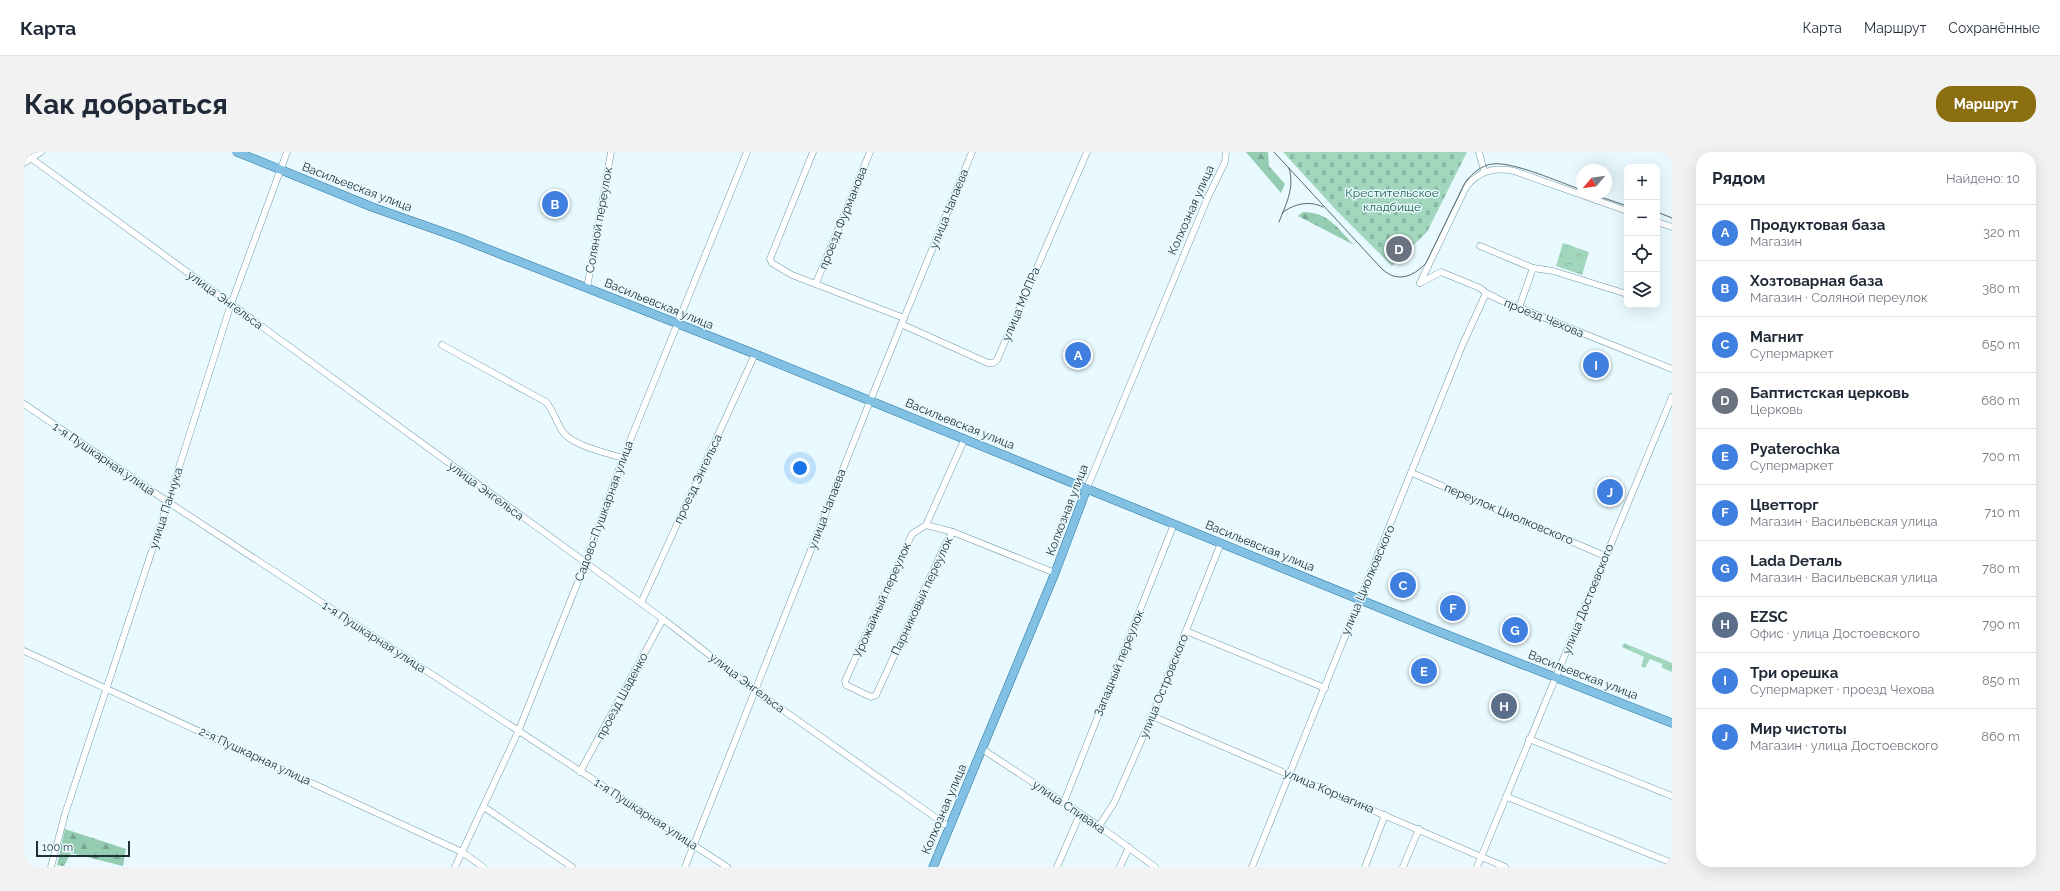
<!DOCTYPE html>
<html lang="ru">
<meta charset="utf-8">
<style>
body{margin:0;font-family:Raleway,sans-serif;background:#f2f2f3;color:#1f2937}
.controls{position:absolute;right:12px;top:12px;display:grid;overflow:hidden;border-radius:8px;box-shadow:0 4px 16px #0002}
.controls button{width:36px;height:36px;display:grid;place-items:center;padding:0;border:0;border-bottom:1px solid #e0e1e3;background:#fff;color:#1f2937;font:20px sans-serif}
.compass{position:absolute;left:1552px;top:12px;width:36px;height:36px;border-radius:50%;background:#fff;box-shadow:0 4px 16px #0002;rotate:241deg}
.scale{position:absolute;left:12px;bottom:10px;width:94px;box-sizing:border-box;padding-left:4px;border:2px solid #1d2f33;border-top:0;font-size:11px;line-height:14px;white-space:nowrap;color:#1d2f33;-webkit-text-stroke:3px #e8faff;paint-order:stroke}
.you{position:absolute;left:776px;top:316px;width:14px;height:14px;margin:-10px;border:3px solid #fff;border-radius:50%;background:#1a73e8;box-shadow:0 0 0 6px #1a73e833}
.badge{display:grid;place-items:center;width:26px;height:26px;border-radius:50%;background:#8b6e0f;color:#fff;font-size:13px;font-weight:700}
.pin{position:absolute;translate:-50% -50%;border:2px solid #fff;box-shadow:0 1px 4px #0006}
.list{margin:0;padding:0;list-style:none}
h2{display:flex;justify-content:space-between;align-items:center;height:52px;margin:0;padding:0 16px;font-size:17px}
h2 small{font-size:13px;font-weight:400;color:#747a83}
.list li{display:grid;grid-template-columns:26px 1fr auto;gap:12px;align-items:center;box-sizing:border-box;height:56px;padding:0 16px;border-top:1px solid #e0e1e3}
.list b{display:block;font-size:15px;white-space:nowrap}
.list p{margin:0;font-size:13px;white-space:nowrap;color:#747a83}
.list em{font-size:13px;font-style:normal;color:#747a83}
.icon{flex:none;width:22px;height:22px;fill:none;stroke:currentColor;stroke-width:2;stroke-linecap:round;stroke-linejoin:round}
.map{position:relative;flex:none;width:1648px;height:715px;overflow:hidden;border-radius:16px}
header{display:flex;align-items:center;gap:24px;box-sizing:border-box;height:56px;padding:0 20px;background:#fff;border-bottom:1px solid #e0e1e3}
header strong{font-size:19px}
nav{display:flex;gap:22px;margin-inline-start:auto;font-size:14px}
.intro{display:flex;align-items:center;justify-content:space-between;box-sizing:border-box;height:96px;padding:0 24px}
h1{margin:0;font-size:28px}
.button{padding:10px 18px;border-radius:16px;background:#8b6e0f;color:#fff;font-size:14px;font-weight:700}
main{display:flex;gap:24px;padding:0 24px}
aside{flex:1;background:#fff;border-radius:16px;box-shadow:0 4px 16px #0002}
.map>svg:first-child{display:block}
</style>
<header>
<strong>Карта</strong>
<nav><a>Карта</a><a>Маршрут</a><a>Сохранённые</a></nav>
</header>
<div class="intro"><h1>Как добраться</h1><a class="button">Маршрут</a></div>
<main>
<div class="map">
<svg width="1648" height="715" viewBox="0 0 1648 715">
<defs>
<pattern id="grass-tufts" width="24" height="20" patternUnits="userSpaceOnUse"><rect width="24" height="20" fill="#a2d7be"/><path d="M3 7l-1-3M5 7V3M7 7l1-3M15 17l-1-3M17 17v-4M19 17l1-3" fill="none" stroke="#8bb9a4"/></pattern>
<pattern id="forest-firs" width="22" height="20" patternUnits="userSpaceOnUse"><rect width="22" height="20" fill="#94ccb2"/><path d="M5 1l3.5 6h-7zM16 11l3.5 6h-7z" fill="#78a691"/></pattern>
<pattern id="cemetery-stones" width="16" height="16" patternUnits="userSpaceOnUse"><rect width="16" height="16" fill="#a2d7be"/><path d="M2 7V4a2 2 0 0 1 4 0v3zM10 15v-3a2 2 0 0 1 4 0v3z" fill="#8bb9a4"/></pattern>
<pattern id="park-crowns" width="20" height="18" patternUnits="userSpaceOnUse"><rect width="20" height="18" fill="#a2d7be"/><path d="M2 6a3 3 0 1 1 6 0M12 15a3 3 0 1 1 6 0" fill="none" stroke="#8bb9a4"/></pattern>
</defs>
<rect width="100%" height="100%" fill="#e8faff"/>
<polygon fill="url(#grass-tufts)" points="1600,491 1648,511 1648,520 1638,516 1638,512 1626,507 1621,516 1617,514 1620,505 1598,495"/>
<g fill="url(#forest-firs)">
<polygon points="1222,0 1244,0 1245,14 1261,32 1257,41"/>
<path d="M 1279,60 C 1306,61 1312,75 1330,93 L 1274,64 Z"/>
<polygon points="41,677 102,697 99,714 47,701 40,714 33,713"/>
</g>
<polygon fill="url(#cemetery-stones)" points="1259,0 1443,0 1403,80 1368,114 1311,57"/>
<polygon fill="url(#park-crowns)" points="1539,91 1565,100 1558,123 1532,114"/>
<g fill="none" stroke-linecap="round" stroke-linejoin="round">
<defs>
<g id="minor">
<polyline points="789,0 746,107 748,111 768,123 880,166"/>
<polyline points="1455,0 1460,19"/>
<polyline points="0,1 639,467 732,539 925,675"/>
<polyline points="0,11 17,0"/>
<polyline points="1633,70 1648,75"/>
<polyline points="1456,94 1509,116"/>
<polyline points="792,131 846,0"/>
<path d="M 1396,131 L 1442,35 C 1455,19 1469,15 1490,19 L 1603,59"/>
<polyline points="1396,131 1417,120 1456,136 1462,141 1476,148 1648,217"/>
<polyline points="563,136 587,0"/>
<polyline points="1495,156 1509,116 1529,119 1603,142"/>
<polyline points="877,172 964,211 969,211 973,208 1063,0"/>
<path d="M 418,193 L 522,250 C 530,259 532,270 539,280 C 549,294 583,301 599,306"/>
<polyline points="0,252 144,350 703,715"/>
<polyline points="941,286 902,373 888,382 821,529 822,533 847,545 852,543 922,391 929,380 1031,421"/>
<polyline points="1388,321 1581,404"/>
<polyline points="1063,336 1184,45 1201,10 1202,0"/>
<polyline points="902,373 929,380"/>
<polyline points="617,451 731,202"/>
<polyline points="1162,479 1301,536"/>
<polyline points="0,499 438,700 459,715"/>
<polyline points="1128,564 1481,715"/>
<polyline points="1505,587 1648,644"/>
<polyline points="958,597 1075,674 1131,715"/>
<polyline points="556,620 639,467"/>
<polyline points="1483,645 1648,711"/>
<polyline points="1040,650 1150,372"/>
<polyline points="460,655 548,715"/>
<polyline points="1075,674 1090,651 1128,564 1197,391"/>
<polyline points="27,715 41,662 144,350 207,152 263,0"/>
<polyline points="431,715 494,580 561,412 599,306 723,0"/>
<polyline points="661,715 846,249 948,0"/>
<polyline points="1033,715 1056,662"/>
<polyline points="1096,715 1105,695"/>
<polyline points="1228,715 1438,194 1462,141"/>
<polyline points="1341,715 1361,663"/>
<polyline points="1379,715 1395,677"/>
<polyline points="1453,715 1648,245"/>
</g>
<g id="major">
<polyline points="213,0 348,55 433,85 731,202 1408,477 1648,571"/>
<polyline points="909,715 1031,421 1063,336"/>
</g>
</defs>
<use href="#minor" stroke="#6e99a4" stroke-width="7"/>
<use href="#major" stroke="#29739a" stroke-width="9"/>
<use href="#minor" stroke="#fff" stroke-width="6"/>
<use href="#major" stroke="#83c1e4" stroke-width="8"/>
<g stroke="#57696d" stroke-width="1">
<path d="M 1250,0 L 1358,117 C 1373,131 1389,125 1402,111 L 1442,29 C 1450,20 1457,14 1468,12 C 1489,9 1537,31 1558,38"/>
<polyline points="1568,42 1603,54"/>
<polyline points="1633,60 1648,66"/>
<path d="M 1258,61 C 1269,52 1286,48 1299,55"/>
<path d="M 1255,70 C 1262,52 1271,36 1265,16"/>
</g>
</g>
<g text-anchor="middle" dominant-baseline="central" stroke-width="3" stroke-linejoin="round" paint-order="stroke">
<g font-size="12" fill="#1d2f33" stroke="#e8faff">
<text transform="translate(333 35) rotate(21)">Васильевская улица</text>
<text transform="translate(925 57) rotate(-68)">улица Чапаева</text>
<text transform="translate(1167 58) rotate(-66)">Колхозная улица</text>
<text transform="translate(819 66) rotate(-68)">проезд Фурманова</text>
<text transform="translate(575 68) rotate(-80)">Соляной переулок</text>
<text transform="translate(201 148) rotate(36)">улица Энгельса</text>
<text transform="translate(635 152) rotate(22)">Васильевская улица</text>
<text transform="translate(997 152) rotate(-67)">улица МОПРа</text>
<text transform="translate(1520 166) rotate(22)">проезд Чехова</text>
<text transform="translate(936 272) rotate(22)">Васильевская улица</text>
<text transform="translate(80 307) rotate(34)">1-я Пушкарная улица</text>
<text transform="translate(674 327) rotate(-65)">проезд Энгельса</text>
<text transform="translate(462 339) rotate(36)">улица Энгельса</text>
<text transform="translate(142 356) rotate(-72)">улица Панчука</text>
<text transform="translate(803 357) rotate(-69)">улица Чапаева</text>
<text transform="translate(1043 358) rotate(-69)">Колхозная улица</text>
<text transform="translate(580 359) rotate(-70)">Садово-Пушкарная улица</text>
<text transform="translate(1485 362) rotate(23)">переулок Циолковского</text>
<text transform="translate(1236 394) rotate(22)">Васильевская улица</text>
<text transform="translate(1344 428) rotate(-67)">улица Циолковского</text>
<text transform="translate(898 444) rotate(-65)">Парниковый переулок</text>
<text transform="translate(1564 447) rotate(-68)">улица Достоевского</text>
<text transform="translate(858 448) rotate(-66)">Урожайный переулок</text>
<text transform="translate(350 485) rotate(33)">1-я Пушкарная улица</text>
<text transform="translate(1095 511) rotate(-68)">Западный переулок</text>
<text transform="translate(1559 523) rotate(21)">Васильевская улица</text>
<text transform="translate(723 531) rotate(37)">улица Энгельса</text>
<text transform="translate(1140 534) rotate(-68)">улица Островского</text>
<text transform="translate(598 544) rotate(-62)">проезд Шаденко</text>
<text transform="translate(231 604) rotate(25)">2-я Пушкарная улица</text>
<text transform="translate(1305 639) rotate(23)">улица Корчагина</text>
<text transform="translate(1045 655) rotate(34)">улица Спивака</text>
<text transform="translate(920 657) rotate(-67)">Колхозная улица</text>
<text transform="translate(622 662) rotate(33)">1-я Пушкарная улица</text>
</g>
<g font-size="12" fill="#185d44" stroke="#e8faff">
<text x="1368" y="41">Крестительское<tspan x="1368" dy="14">кладбище</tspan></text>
</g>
</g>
</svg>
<div class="controls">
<button>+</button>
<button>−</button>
<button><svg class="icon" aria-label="locate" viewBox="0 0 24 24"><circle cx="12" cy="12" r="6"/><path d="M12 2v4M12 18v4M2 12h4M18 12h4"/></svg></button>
<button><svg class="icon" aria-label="layers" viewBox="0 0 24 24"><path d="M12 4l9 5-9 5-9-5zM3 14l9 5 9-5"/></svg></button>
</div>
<svg class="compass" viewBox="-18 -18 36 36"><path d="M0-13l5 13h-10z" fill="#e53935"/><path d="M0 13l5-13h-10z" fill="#747a83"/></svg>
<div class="scale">100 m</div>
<div class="you"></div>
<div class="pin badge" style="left:1054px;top:203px;background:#3f7fe0">A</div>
<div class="pin badge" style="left:531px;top:52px;background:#3f7fe0">B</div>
<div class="pin badge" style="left:1379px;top:433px;background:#3f7fe0">C</div>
<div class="pin badge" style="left:1375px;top:97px;background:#6b7280">D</div>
<div class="pin badge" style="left:1400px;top:519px;background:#3f7fe0">E</div>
<div class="pin badge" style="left:1429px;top:456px;background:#3f7fe0">F</div>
<div class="pin badge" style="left:1491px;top:478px;background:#3f7fe0">G</div>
<div class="pin badge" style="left:1480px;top:554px;background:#5c6f8a">H</div>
<div class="pin badge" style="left:1572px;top:213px;background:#3f7fe0">I</div>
<div class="pin badge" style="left:1586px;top:340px;background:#3f7fe0">J</div>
</div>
<aside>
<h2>Рядом<small>Найдено: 10</small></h2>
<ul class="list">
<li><span class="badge" style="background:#3f7fe0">A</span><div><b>Продуктовая база</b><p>Магазин</p></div><em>320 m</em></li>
<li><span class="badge" style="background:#3f7fe0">B</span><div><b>Хозтоварная база</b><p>Магазин · Соляной переулок</p></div><em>380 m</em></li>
<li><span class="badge" style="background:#3f7fe0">C</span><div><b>Магнит</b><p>Супермаркет</p></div><em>650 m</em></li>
<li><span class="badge" style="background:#6b7280">D</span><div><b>Баптистская церковь</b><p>Церковь</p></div><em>680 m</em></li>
<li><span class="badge" style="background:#3f7fe0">E</span><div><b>Pyaterochka</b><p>Супермаркет</p></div><em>700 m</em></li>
<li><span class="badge" style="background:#3f7fe0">F</span><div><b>Цветторг</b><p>Магазин · Васильевская улица</p></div><em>710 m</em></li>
<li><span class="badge" style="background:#3f7fe0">G</span><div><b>Lada Dеталь</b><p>Магазин · Васильевская улица</p></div><em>780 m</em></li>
<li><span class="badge" style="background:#5c6f8a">H</span><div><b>EZSC</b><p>Офис · улица Достоевского</p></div><em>790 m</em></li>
<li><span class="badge" style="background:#3f7fe0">I</span><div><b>Три орешка</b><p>Супермаркет · проезд Чехова</p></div><em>850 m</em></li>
<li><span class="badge" style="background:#3f7fe0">J</span><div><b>Мир чистоты</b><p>Магазин · улица Достоевского</p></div><em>860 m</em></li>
</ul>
</aside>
</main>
